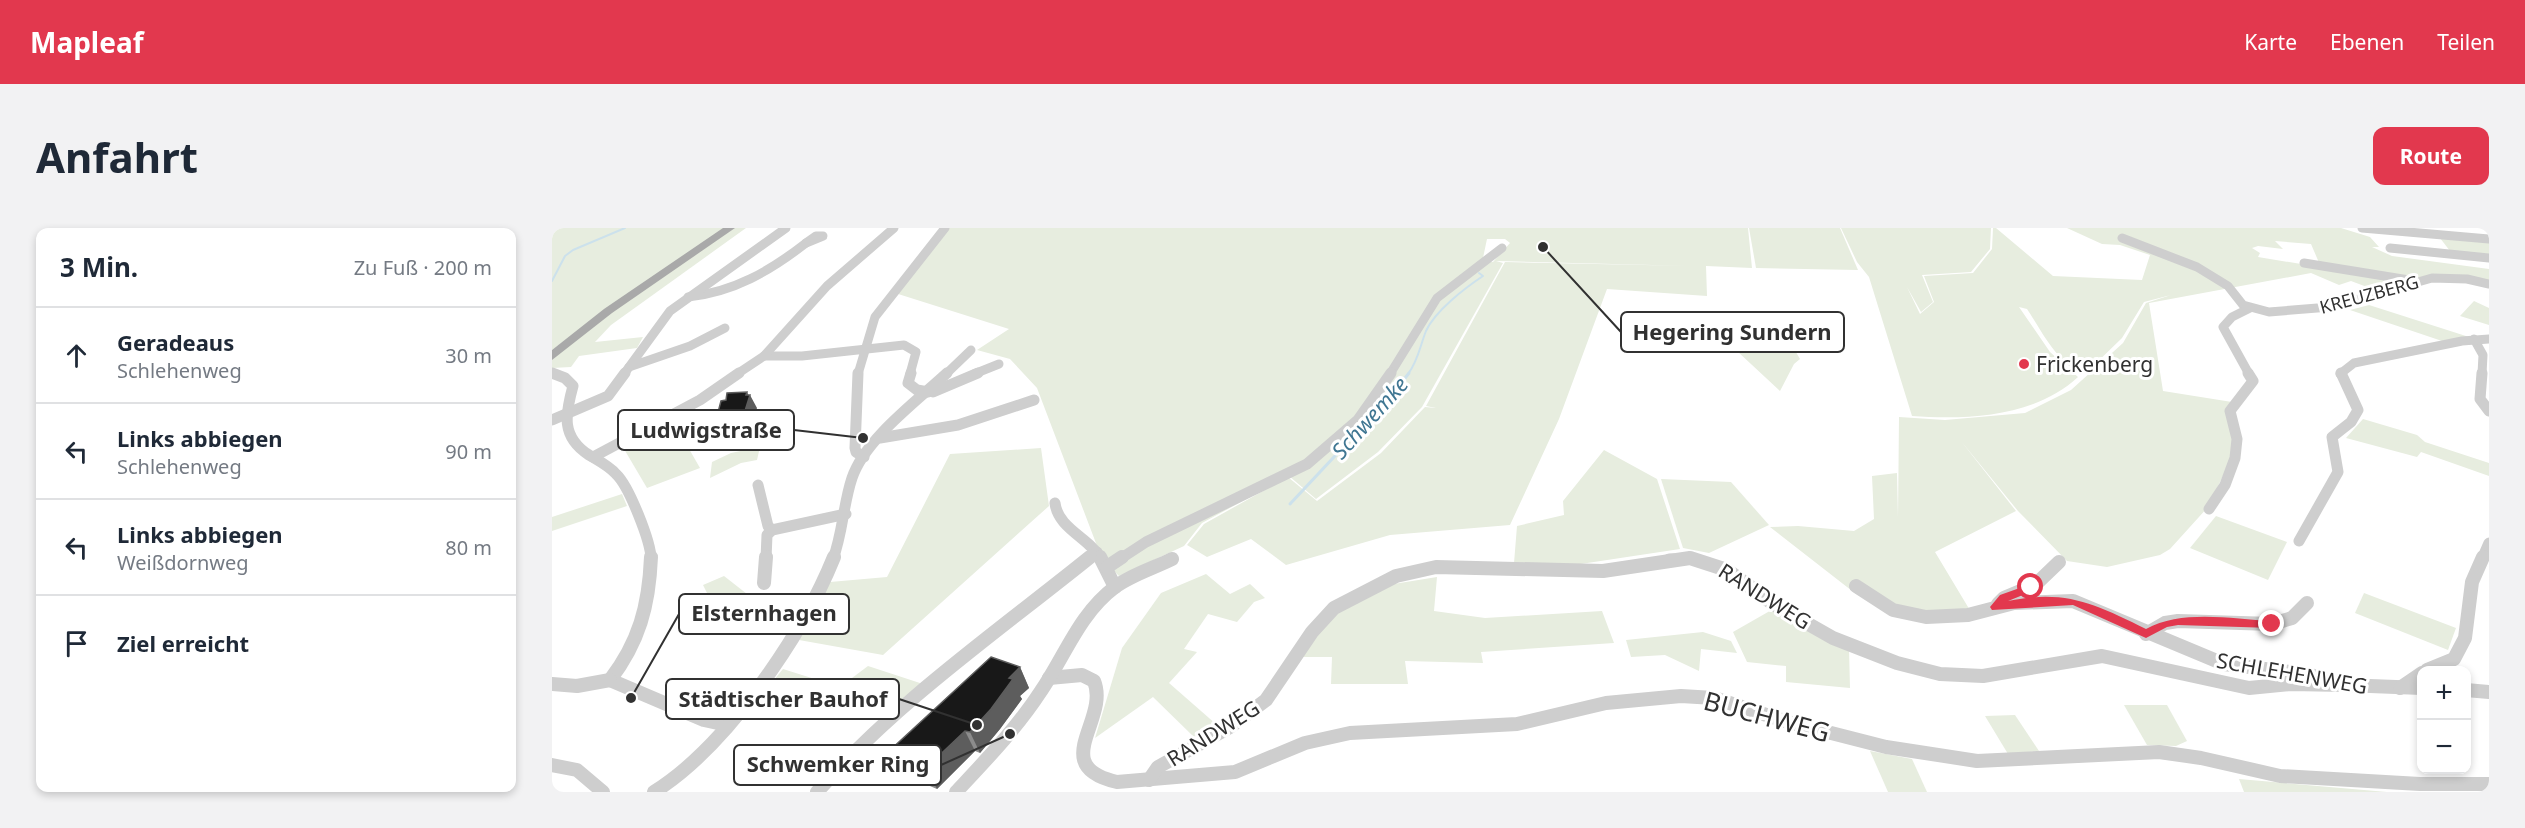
<!DOCTYPE html>
<html lang="de">
<meta charset="utf-8">
<style>
body{margin:0;font-family:"Noto Sans",sans-serif;background:#f2f2f3;color:#1f2937}
.controls{position:absolute;right:18px;bottom:18px;display:grid;overflow:hidden;border-radius:12px;box-shadow:0 3px 9px #0003}
.controls button{width:54px;height:54px;display:grid;place-items:center;padding:0;border:0;border-bottom:2px solid #e0e1e3;background:#fff;color:#1f2937;font:30px sans-serif}
.stop{position:absolute;width:18px;height:18px;margin:-14px;border:4px solid #e2384e;border-radius:50%;background:#fff}
.stop.end{background:#e2384e;border-color:#fff;box-shadow:0 2px 6px #0008}
.list{margin:0;padding:0;list-style:none}
h2{display:flex;justify-content:space-between;align-items:center;height:78px;margin:0;padding:0 24px;font-size:26px}
h2 small{font-size:20px;font-weight:400;color:#747a83}
.list li{display:grid;grid-template-columns:39px 1fr auto;gap:18px;align-items:center;box-sizing:border-box;height:96px;padding:0 24px;border-top:2px solid #e0e1e3}
.list b{display:block;font-size:22px;white-space:nowrap}
.list p{margin:0;font-size:20px;white-space:nowrap;color:#747a83}
.list em{font-size:20px;font-style:normal;color:#747a83}
.icon{flex:none;width:33px;height:33px;fill:none;stroke:currentColor;stroke-width:2;stroke-linecap:round;stroke-linejoin:round}
.map{position:relative;flex:none;width:1937px;height:564px;overflow:hidden;border-radius:12px}
header{display:flex;align-items:center;gap:36px;box-sizing:border-box;height:84px;padding:0 30px;background:#e2384e;color:#fff}
header strong{font-size:28px}
nav{display:flex;gap:33px;margin-inline-start:auto;font-size:21px}
.intro{display:flex;align-items:center;justify-content:space-between;box-sizing:border-box;height:144px;padding:0 36px}
h1{margin:0;font-size:42px}
.button{padding:15px 27px;border-radius:12px;background:#e2384e;color:#fff;font-size:21px;font-weight:700}
main{display:flex;gap:36px;padding:0 36px}
aside{flex:1;background:#fff;border-radius:12px;box-shadow:0 3px 9px #0003}
.map>svg:first-child{display:block}
</style>
<header>
<strong>Mapleaf</strong>
<nav><a>Karte</a><a>Ebenen</a><a>Teilen</a></nav>
</header>
<div class="intro"><h1>Anfahrt</h1><a class="button">Route</a></div>
<main>
<aside>
<h2>3 Min.<small>Zu Fuß · 200 m</small></h2>
<ul class="list">
<li><svg class="icon" aria-label="ahead" viewBox="0 0 24 24"><path d="M12 20V5M6 11l6-6 6 6"/></svg><div><b>Geradeaus</b><p>Schlehenweg</p></div><em>30 m</em></li>
<li><svg class="icon" aria-label="left" viewBox="0 0 24 24"><path d="M17 20v-9H6M10 6l-5 5 5 5"/></svg><div><b>Links abbiegen</b><p>Schlehenweg</p></div><em>90 m</em></li>
<li><svg class="icon" aria-label="left" viewBox="0 0 24 24"><path d="M17 20v-9H6M10 6l-5 5 5 5"/></svg><div><b>Links abbiegen</b><p>Weißdornweg</p></div><em>80 m</em></li>
<li><svg class="icon" aria-label="arrive" viewBox="0 0 24 24"><path d="M6 21V4h12l-3 4 3 4H6"/></svg><div><b>Ziel erreicht</b></div></li>
</ul>
</aside>
<div class="map">
<svg width="1937" height="564" viewBox="0 0 1937 564">
<rect width="100%" height="100%" fill="#fff"/>
<g fill="#e7eddf" fill-rule="evenodd">
<polygon points="0,0 174,0 51,84 0,122"/>
<polygon points="182,0 194,0 59,97 43,114 91,109 85,120 27,128 19,139 0,140 0,132 4,128 43,94"/>
<path d="M 396,0 L 1196,0 L 1200,40 L 1154,38 L 1155,68 L 1055,61 L 1007,191 L 958,297 L 838,307 L 734,337 L 699,311 L 655,329 L 635,317 L 652,296 L 736,249 L 765,273 L 829,225 L 873,179 L 884,180 L 874,178 L 953,34 L 1140,38 L 944,33 L 951,35 L 870,179 L 826,224 L 764,271 L 737,248 L 650,295 L 632,318 L 567,348 L 550,331 L 485,160 L 458,131 L 425,122 L 457,101 L 343,65 ZM 935,11 L 953,11 L 958,15 L 941,34 L 928,33 L 931,30 Z"/>
<polygon points="1197,0 1288,0 1306,42 1204,40"/>
<path d="M 1289,0 L 1439,0 L 1438,21 L 1419,44 L 1370,47 L 1381,74 L 1369,84 L 1355,59 L 1368,86 L 1382,74 L 1372,48 L 1421,45 L 1440,21 L 1441,0 L 1444,0 L 1501,48 L 1590,52 L 1598,27 L 1568,17 L 1550,16 L 1515,0 L 1789,0 L 1818,9 L 1827,19 L 1820,19 L 1840,28 L 1937,41 L 1937,54 L 1863,50 L 1768,37 L 1759,16 L 1723,13 L 1731,21 L 1706,18 L 1700,20 L 1708,25 L 1706,29 L 1853,53 L 1823,62 L 1799,53 L 1787,57 L 1759,45 L 1597,75 L 1611,163 L 1680,174 L 1682,225 L 1656,279 L 1618,321 L 1608,327 L 1555,339 L 1515,333 L 1466,283 L 1409,213 L 1464,283 L 1383,324 L 1419,384 L 1382,389 L 1304,366 L 1218,299 L 1246,298 L 1302,303 L 1322,291 L 1320,248 L 1345,245 L 1346,290 L 1347,189 L 1393,192 L 1473,185 L 1519,162 L 1571,115 L 1594,75 L 1619,67 L 1592,74 L 1570,110 L 1534,145 C 1509,143 1488,100 1475,81 L 1467,79 L 1498,124 L 1526,149 C 1483,189 1416,192 1360,188 L 1317,49 L 1305,34 Z"/>
<polygon points="1888,10 1937,13 1937,28 1898,23"/>
<polygon points="1922,73 1937,80 1937,97 1908,88"/>
<polygon points="1817,77 1917,109 1890,113 1798,82"/>
<polygon points="1241,119 1248,131 1242,136 1228,163 1185,123"/>
<polygon points="1811,191 1865,207 1873,214 1937,235 1937,248 1869,224 1865,229 1794,210"/>
<polygon points="122,194 130,204 129,207 148,240 95,260 72,221"/>
<polygon points="208,219 205,232 189,235 158,250 160,234 179,225"/>
<polygon points="489,220 497,278 331,427 247,412 278,354 335,349 398,226"/>
<polygon points="1052,222 1105,251 1128,321 1022,337 962,335 965,298 1012,287 1011,273"/>
<polygon points="1109,251 1179,254 1217,297 1157,325 1131,320"/>
<polygon points="70,266 75,278 0,303 0,289"/>
<polygon points="1664,288 1735,314 1716,352 1638,320"/>
<polygon points="654,346 678,366 698,356 713,370 702,374 685,394 656,386 632,421 645,424 617,455 665,497 642,509 601,469 543,510 570,420 609,365"/>
<polygon points="172,348 195,366 186,392 156,397 161,377 151,357"/>
<polygon points="885,349 882,383 933,390 1050,383 1062,415 929,424 931,435 853,433 856,456 779,456 780,429 745,429 783,384 823,359"/>
<polygon points="1812,365 1904,400 1896,422 1803,385"/>
<polygon points="1223,380 1297,420 1298,460 1234,454 1234,438 1195,434 1181,404"/>
<polygon points="1151,404 1179,413 1185,425 1149,421 1147,443 1113,427 1079,429 1074,412"/>
<polygon points="316,438 371,456 329,492 267,487 211,465 231,441 288,459"/>
<polygon points="1572,477 1615,477 1635,513 1624,518 1595,517"/>
<polygon points="1463,487 1487,523 1456,526 1433,488"/>
<polygon points="1318,523 1360,531 1375,564 1336,564"/>
<polygon points="1687,551 1835,564 1692,564"/>
</g>
<g fill="none" stroke-linecap="round" stroke-linejoin="round">
<g stroke="#cce1ec" stroke-width="2">
<polyline points="0,53 13,28 21,22 73,0"/>
<path d="M 856,146 C 866,133 868,118 874,103 C 883,83 913,60 931,48 L 927,45"/>
</g>
<polyline stroke="#cce1ec" stroke-width="3" points="738,276 840,167 857,145"/>
<g stroke="#cecece" stroke-width="9">
<polyline points="1810,0 1937,11"/>
<polygon points="264,8 271,8 254,15"/>
<polyline points="1570,10 1645,39 1676,58 1691,77 1717,84 1778,79 1880,50 1915,51 1937,56"/>
<polyline points="1838,20 1937,30"/>
<polyline points="1752,35 1863,53"/>
<path d="M 136,69 C 182,64 218,43 254,15"/>
<polyline points="1922,111 1931,127 1930,146"/>
<polyline points="212,128 250,128 352,117 364,124 358,146"/>
<polyline points="77,139 138,118 173,100"/>
<polyline points="0,145 4,146"/>
<polyline points="72,146 118,83 234,0"/>
<polyline points="185,146 212,128 275,58 342,0"/>
<polyline points="306,146 323,89 393,0"/>
<polyline points="394,146 419,122"/>
<polyline points="422,146 447,136"/>
<polyline points="838,146 885,70 950,20"/>
<polyline points="1697,146 1671,99 1680,89 1698,80"/>
<polyline points="1788,146 1802,135 1910,113 1937,111"/>
</g>
<g stroke="#cecece" stroke-width="11">
<path d="M 0,145 L 13,150 L 21,158 C 13,187 9,209 37,227 C 47,233 57,238 64,246 C 77,258 99,314 99,331"/>
<polyline points="306,145 303,220 304,224 312,229"/>
<polyline points="359,145 356,155 365,162 376,164"/>
<polyline points="1930,145 1928,171 1937,183"/>
<polyline points="381,164 426,145"/>
<polyline points="0,192 56,168 73,145"/>
<polyline points="328,210 406,197 482,172"/>
<polyline points="41,229 148,172 187,145"/>
<polyline points="206,257 216,298 220,302"/>
<path d="M 503,275 C 506,301 538,310 549,331"/>
<polyline points="1657,281 1673,257 1683,230 1685,211 1678,183 1701,153 1696,145"/>
<polyline points="1747,313 1786,244 1780,209 1799,194 1806,182 1789,145"/>
<polyline points="214,331 215,307 220,302 294,286"/>
<path d="M 281,331 C 291,304 291,277 300,250 C 313,211 365,173 395,145"/>
<polyline points="536,331 545,324"/>
<polyline points="568,331 594,314 755,236 806,192 839,145"/>
<polyline points="1117,331 1144,331"/>
<polyline points="1930,331 1937,315"/>
</g>
<g stroke="#cecece" stroke-width="14">
<path d="M 99,329 C 97,378 87,414 58,452 L 152,492 L 175,497"/>
<polyline points="548,329 563,359"/>
<polyline points="555,339 570,329"/>
<polyline points="212,355 214,329"/>
<polyline points="1304,358 1341,382 1374,389 1416,387 1462,375 1521,373 1672,436 1755,446 1792,457 1870,460"/>
<polyline points="1446,376 1452,370 1483,357 1507,334"/>
<polyline points="1594,406 1613,395 1626,393 1720,396 1740,390 1755,375"/>
<polyline points="1875,442 1902,431 1913,410 1920,354 1931,329"/>
<path d="M 497,450 L 530,447 L 542,453 C 558,492 495,538 565,554 L 683,544 L 753,515 L 798,505 L 965,496 L 1054,475 L 1129,468 L 1162,470 L 1236,494 L 1334,519 L 1425,533 L 1607,524 L 1649,530 L 1728,548 L 1868,556 L 1937,556"/>
<polyline points="0,456 25,458 58,452"/>
<polyline points="1848,460 1870,445"/>
<polyline points="1914,462 1937,464"/>
<polyline points="0,537 25,542 51,564"/>
<polyline points="597,552 606,539 678,499 714,472 760,404 782,380 844,348 884,339 1051,343 1138,330 1175,342 1223,377 1281,410 1345,435 1388,446 1431,448 1550,428 1697,460 1739,456 1792,457"/>
<path d="M 102,564 C 174,519 250,408 282,329"/>
<path d="M 265,564 C 344,474 445,404 538,329"/>
<path d="M 404,564 C 434,532 465,500 489,463 C 513,428 527,386 563,359 C 579,347 602,340 620,331"/>
</g>
<polygon fill="#a9a9a9" fill-rule="evenodd" points="171,0 183,0 60,85 0,132 0,122 52,81"/>
</g>
<polygon fill="#8c8c8c" points="468,439 477,460 468,468 470,471 448,501 428,525 423,523 385,561 347,545 335,525"/>
<g fill="#5d5d5d">
<polygon points="195,164 197,168 198,167 205,180 199,200 172,206 164,192 194,167"/>
<polygon points="468,439 477,460 468,468 470,471 448,501 428,525 418,504 457,450"/>
<polygon points="413,503 423,523 385,561 374,540"/>
</g>
<g fill="#181818" stroke="#5d5d5d" stroke-width="1.5">
<polygon points="195,164 194,167 198,167 192,186 164,192 169,173 174,172 175,165"/>
<polygon points="439,429 468,439 457,450 461,451 439,481 418,504 413,503 374,540 335,525"/>
</g>
<path fill="#e2384e" d="M 1479,356 L 1484,359 L 1483,362 L 1456,373 C 1514,361 1543,376 1594,401 C 1630,381 1680,391 1720,393 L 1726,396 L 1720,400 L 1626,397 L 1615,399 L 1594,410 L 1521,377 L 1440,382 L 1438,379 L 1448,367 Z"/>
<circle fill="#e2384e" stroke="#fff" stroke-width="2" cx="1472" cy="136" r="6"/>
<g text-anchor="middle" dominant-baseline="central" stroke-width="6" stroke-linejoin="round" paint-order="stroke">
<g font-size="18" fill="#313131" stroke="#fff">
<text transform="translate(1817 66) rotate(-15)">KREUZBERG</text>
</g>
<g font-size="21" fill="#313131" stroke="#fff" text-anchor="start">
<text x="1484" y="136">Frickenberg</text>
</g>
<g font-size="21" fill="#313131" stroke="#fff">
<text transform="translate(1213 368) rotate(32)">RANDWEG</text>
<text transform="translate(1740 445) rotate(10)">SCHLEHENWEG</text>
<text transform="translate(661 505) rotate(-32)">RANDWEG</text>
</g>
<g font-size="22" font-style="italic" fill="#3f7692" stroke="#fff">
<text transform="translate(817 189) rotate(-48)">Schwemke</text>
</g>
<g font-size="26" fill="#313131" stroke="#fff">
<text transform="translate(1215 488) rotate(15)">BUCHWEG</text>
</g>
</g>
<path fill="none" stroke="#313131" stroke-width="2" d="M991 19L1069 104M311 210L242 202M79 470L127 386M425 497L347 471M458 506L389 537"/>
<g fill="#313131" stroke="#fff" stroke-width="2">
<circle cx="991" cy="19" r="6"/>
<circle cx="311" cy="210" r="6"/>
<circle cx="79" cy="470" r="6"/>
<circle cx="425" cy="497" r="6"/>
<circle cx="458" cy="506" r="6"/>
</g>
<g fill="#fff" stroke="#313131" stroke-width="2">
<rect x="1069" y="84" width="223" height="40" rx="6"/>
<rect x="66" y="182" width="176" height="40" rx="6"/>
<rect x="127" y="366" width="170" height="40" rx="6"/>
<rect x="114" y="451" width="233" height="40" rx="6"/>
<rect x="182" y="517" width="207" height="40" rx="6"/>
</g>
<g font-size="22" text-anchor="middle" font-weight="bold" fill="#313131">
<text x="1180" y="112">Hegering Sundern</text>
<text x="154" y="210">Ludwigstraße</text>
<text x="212" y="393">Elsternhagen</text>
<text x="231" y="479">Städtischer Bauhof</text>
<text x="286" y="544">Schwemker Ring</text>
</g>
</svg>
<div class="controls">
<button>+</button>
<button>−</button>
</div>
<div class="stop" style="left:1479px;top:359px"></div>
<div class="stop end" style="left:1720px;top:396px"></div>
</div>
</main>
